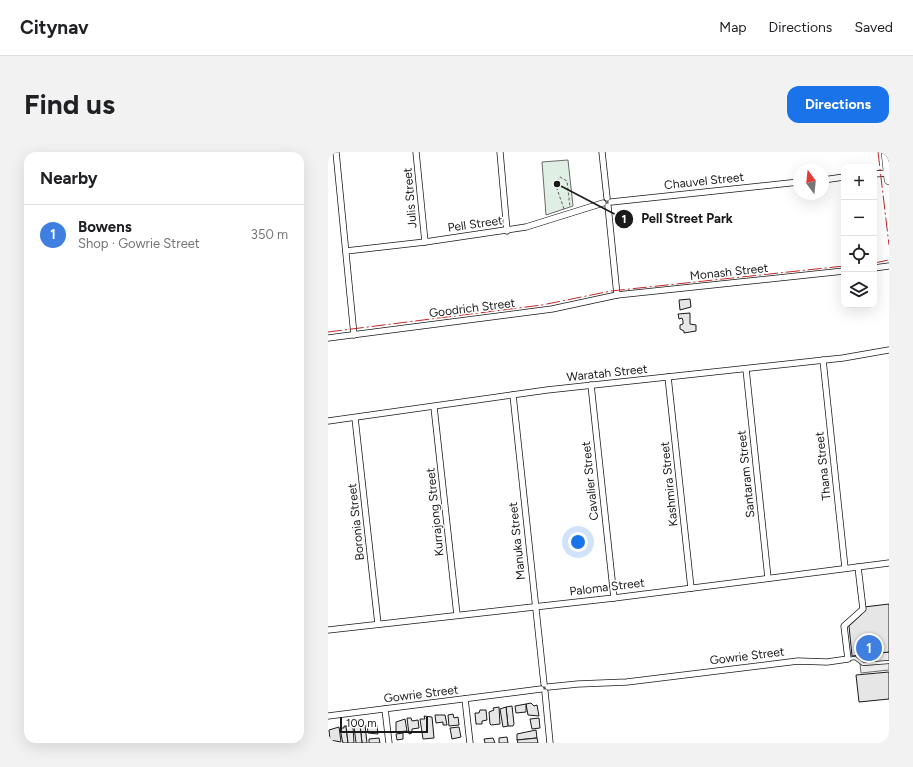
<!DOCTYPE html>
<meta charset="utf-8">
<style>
body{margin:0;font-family:Figtree,sans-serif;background:#f2f2f2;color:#202124}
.controls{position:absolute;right:12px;top:12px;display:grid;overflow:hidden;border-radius:8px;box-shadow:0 4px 16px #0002}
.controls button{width:36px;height:36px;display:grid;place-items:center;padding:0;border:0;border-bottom:1px solid #e0e0e0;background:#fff;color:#202124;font:20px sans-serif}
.compass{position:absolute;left:465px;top:12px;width:36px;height:36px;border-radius:50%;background:#fff;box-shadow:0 4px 16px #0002;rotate:345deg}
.scale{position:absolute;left:12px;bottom:10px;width:88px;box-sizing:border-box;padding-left:4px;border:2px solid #1a1a1a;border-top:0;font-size:11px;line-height:14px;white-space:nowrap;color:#1a1a1a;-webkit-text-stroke:3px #fff;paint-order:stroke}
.you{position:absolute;left:250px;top:390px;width:14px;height:14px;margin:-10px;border:3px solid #fff;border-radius:50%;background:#1a73e8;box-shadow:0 0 0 6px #1a73e833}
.badge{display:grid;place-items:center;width:26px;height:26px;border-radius:50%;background:#1a73e8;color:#fff;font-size:13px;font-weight:700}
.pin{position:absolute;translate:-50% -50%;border:2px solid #fff;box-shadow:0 1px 4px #0006}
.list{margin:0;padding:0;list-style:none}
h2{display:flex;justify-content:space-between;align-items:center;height:52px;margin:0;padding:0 16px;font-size:17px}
h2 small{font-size:13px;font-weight:400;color:#757577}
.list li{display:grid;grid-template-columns:26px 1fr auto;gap:12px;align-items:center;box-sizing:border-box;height:60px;padding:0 16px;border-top:1px solid #e0e0e0}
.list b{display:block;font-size:15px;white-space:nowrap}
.list p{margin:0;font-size:13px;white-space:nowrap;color:#757577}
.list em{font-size:13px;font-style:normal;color:#757577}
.icon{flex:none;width:22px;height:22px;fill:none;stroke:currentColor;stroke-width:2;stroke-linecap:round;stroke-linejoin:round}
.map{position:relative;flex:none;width:561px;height:591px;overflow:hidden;border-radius:12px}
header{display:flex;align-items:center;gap:24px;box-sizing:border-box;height:56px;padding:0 20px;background:#fff;border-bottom:1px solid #e0e0e0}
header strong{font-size:19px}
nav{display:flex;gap:22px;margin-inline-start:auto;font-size:14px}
.intro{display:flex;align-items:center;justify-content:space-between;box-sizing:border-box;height:96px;padding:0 24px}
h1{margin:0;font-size:28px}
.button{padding:10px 18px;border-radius:12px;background:#1a73e8;color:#fff;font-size:14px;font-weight:700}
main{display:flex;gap:24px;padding:0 24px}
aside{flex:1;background:#fff;border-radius:12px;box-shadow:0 4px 16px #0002}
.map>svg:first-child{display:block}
</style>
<header>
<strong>Citynav</strong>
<nav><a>Map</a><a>Directions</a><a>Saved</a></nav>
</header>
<div class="intro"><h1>Find us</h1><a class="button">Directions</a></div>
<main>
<aside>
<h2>Nearby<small></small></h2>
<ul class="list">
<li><span class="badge" style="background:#3f7fe0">1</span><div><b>Bowens</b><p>Shop · Gowrie Street</p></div><em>350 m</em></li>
</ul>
</aside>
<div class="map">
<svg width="561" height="591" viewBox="0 0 561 591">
<rect width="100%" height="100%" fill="#fff"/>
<polygon fill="#e0efe3" stroke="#6a6a6a" points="240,8 245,54 218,63 214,10"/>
<polygon fill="#ededed" stroke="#6a6a6a" points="561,500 561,518 533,521 531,503"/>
<g fill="#e6e6e6" stroke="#1a1a1a">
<polygon points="362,147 363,155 352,158 351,148"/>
<polygon points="362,161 362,172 368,173 368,179 356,181 356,179 352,177 352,173 355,172 355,169 354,166 351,167 350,162"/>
<polygon points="561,452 561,500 524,504 521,474 536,460 536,455"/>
<polygon points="561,520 561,547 531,550 528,523"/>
<polygon points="203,551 206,554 209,553 211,564 200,563 198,552"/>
<polygon points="198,552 198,560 188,561 187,554"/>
<polygon points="184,554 186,572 185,574 180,574 178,555"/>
<polygon points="171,555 172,572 163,573 162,572 161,560 166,558 165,556"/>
<polygon points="178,555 180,574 175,575 172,557"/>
<polygon points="152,558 158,558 159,568 154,569 154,572 148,572 147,561 151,561"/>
<polygon points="125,562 126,566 130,565 131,573 121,574 120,563"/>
<polygon points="107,563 117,563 119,573 115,573 115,570 108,571"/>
<polygon points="96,564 104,565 106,586 95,587 92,567 97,567"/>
<polygon points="79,566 83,566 84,569 90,568 91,576 84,577 84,581 81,582"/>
<polygon points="211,566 212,576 204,577 202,567"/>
<polygon points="77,567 79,579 68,580 68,570"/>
<polygon points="44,571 44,574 49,573 50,582 40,581 39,572"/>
<polygon points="32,573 37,573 39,591 34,591"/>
<polygon points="32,573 34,591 28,591 26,574"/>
<polygon points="16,574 18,574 20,591 15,591 14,587 12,576 16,576"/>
<polygon points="18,574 25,575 26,591 20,591"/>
<polygon points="11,575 13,590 2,588 1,578"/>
<polygon points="131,575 133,585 124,587 122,576"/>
<polygon points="208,578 209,586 189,588 189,582"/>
<polygon points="75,581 75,587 69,588 68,582"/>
<polygon points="179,585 180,591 171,591 171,586"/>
<polygon points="51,586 52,591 41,591 41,587"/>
<polygon points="165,586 167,591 157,591 156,587"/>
<polygon points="209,586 210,591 190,591 189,588"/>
</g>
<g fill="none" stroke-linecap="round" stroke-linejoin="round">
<defs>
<polyline id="service" points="520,507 527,506 535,512 561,510"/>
<g id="minor">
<polyline points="8,0 26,183"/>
<polyline points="88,0 97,90"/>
<polyline points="172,0 179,79"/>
<polyline points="274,0 279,46"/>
<polyline points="546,22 560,21"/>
<polyline points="495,28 516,25"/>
<polyline points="283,50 471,30"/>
<polyline points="280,54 289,143"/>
<polyline points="18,99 97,90 198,75 275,51"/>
<polyline points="546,116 561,114"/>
<polyline points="0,186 224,157 289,143 516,119"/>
<polyline points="495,208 517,416"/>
<polyline points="418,217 440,426"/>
<polyline points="340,225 363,436"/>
<polyline points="263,233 286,446"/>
<polyline points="185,243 216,532"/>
<polyline points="106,255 129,463"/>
<polyline points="27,266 50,472"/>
<polyline points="0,269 219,238 515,206 561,198"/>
<polyline points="0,478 286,446 561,411"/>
<polyline points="220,535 250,532 299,530 470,509 499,510 520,507 516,474 535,457 530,415"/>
<polyline points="217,540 222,591"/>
<polyline points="137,547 142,591"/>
<polyline points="57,557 61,591"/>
<polyline points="0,564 213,537"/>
</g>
<polyline id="trunk" points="558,0 561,28"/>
</defs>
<use href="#service" stroke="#1a1a1a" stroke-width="4"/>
<use href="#minor" stroke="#1a1a1a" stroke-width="7"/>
<use href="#trunk" stroke="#1a1a1a" stroke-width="10"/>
<polyline stroke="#5f5f5f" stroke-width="1" stroke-dasharray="3 2" stroke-linecap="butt" points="236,57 227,31 232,25 239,29 242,55"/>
<use href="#service" stroke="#fff" stroke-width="2.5"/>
<use href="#minor" stroke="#fff" stroke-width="5.5"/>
<use href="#trunk" stroke="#fff" stroke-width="9"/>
<g stroke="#c62828" stroke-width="1" stroke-dasharray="14 3 2 3" stroke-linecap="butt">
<polyline points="550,0 561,93"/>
<polyline points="546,111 561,108"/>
<polyline points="0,180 214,153 283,139 516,114"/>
</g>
</g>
<g text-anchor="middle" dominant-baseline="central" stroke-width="3" stroke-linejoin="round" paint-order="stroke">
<g font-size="12" fill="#1a1a1a" stroke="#fff">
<text transform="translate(376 29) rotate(-6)">Chauvel Street</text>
<text transform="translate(82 46) rotate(-95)">Julis Street</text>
<text transform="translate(147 72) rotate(-8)">Pell Street</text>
<text transform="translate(401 120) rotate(-6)">Monash Street</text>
<text transform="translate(144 156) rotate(-7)">Goodrich Street</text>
<text transform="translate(279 221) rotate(-6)">Waratah Street</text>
<text transform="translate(495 314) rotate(-96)">Thana Street</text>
<text transform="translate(418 322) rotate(-96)">Santaram Street</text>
<text transform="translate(262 329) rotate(-96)">Cavalier Street</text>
<text transform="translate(341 332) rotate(-96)">Kashmira Street</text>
<text transform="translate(107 360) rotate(-96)">Kurrajong Street</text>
<text transform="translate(28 370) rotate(-96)">Boronia Street</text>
<text transform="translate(189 389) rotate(-96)">Manuka Street</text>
<text transform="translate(279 435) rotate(-7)">Paloma Street</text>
<text transform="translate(419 504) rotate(-7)">Gowrie Street</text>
<text transform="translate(93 542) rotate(-7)">Gowrie Street</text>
</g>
</g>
<path fill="none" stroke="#1a1a1a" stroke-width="1.5" d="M229 32L296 67"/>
<g fill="#1a1a1a" stroke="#fff" stroke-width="1.5">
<circle cx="229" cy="32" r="4"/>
<circle cx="296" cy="67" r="10"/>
</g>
<g font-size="12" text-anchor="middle" font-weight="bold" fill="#fff">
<text x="296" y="71">1</text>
</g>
<g font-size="13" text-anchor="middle" font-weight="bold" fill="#1a1a1a" stroke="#fff" stroke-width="3" stroke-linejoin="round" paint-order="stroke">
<text x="359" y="71">Pell Street Park</text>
</g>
</svg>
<div class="controls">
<button>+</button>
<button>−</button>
<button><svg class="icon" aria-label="locate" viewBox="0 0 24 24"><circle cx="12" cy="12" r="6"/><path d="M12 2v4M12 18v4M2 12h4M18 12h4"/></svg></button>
<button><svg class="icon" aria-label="layers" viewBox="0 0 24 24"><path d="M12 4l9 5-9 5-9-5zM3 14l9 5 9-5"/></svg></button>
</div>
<svg class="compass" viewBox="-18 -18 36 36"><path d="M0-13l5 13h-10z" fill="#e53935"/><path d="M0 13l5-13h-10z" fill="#757577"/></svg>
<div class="scale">100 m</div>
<div class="you"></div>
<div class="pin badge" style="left:541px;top:496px;background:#3f7fe0">1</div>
</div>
</main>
